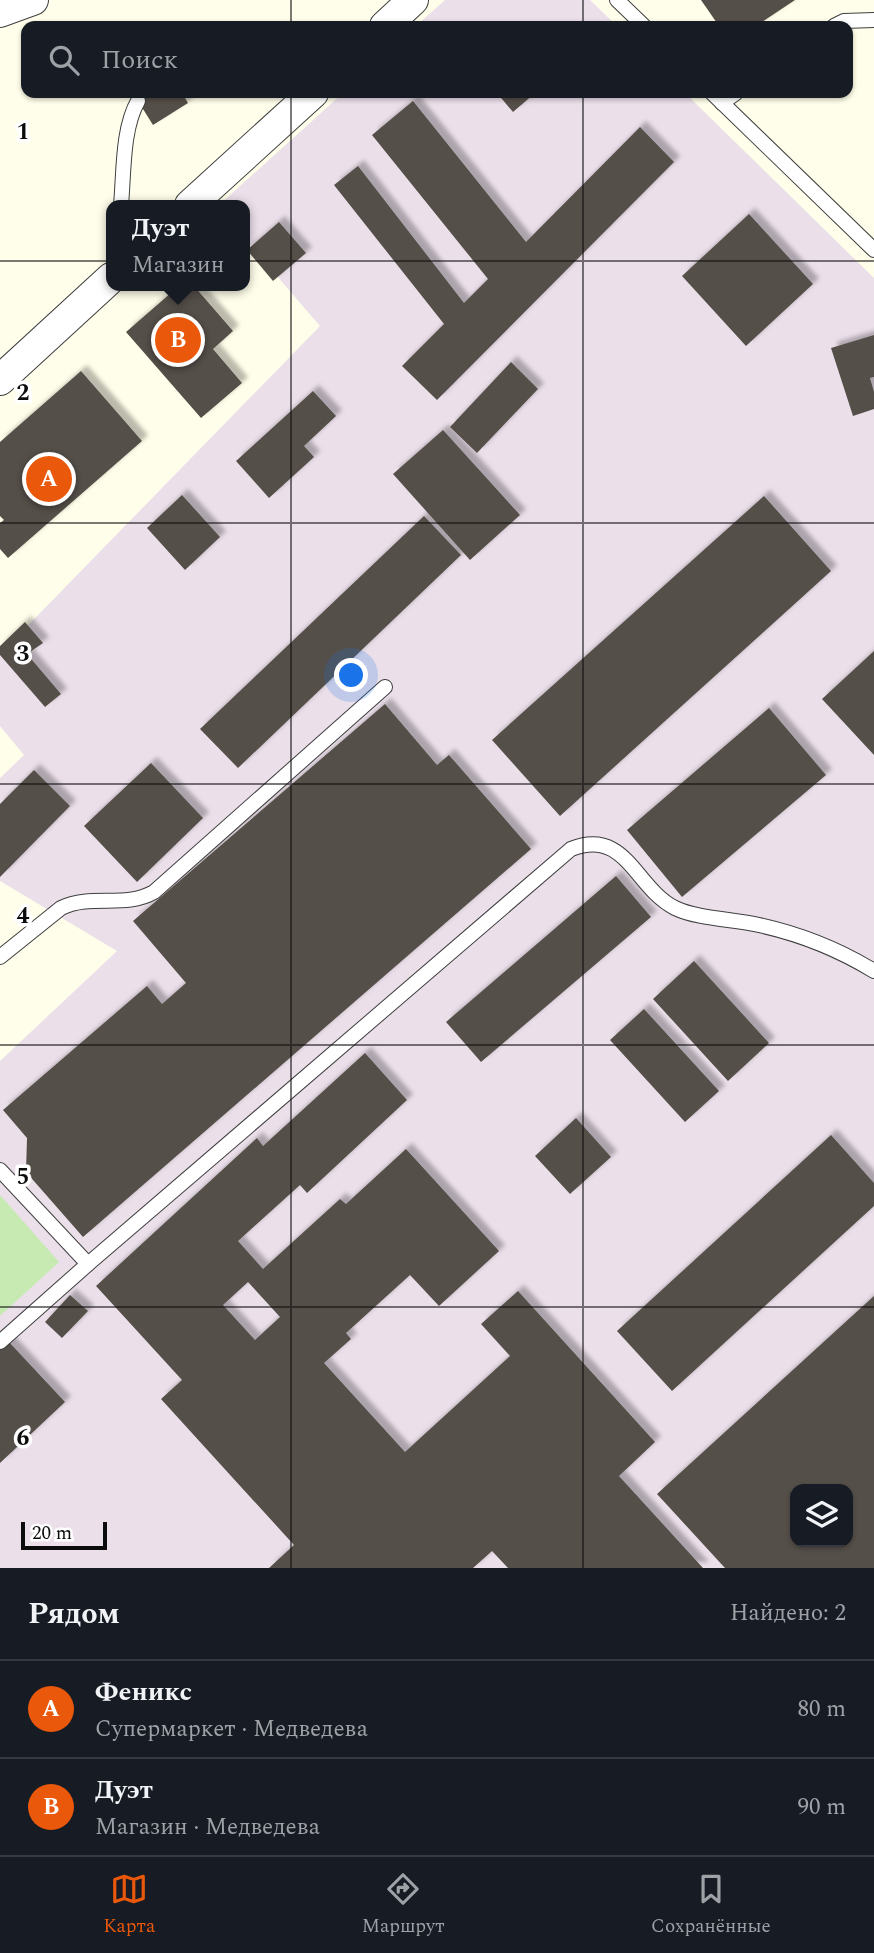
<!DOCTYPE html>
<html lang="ru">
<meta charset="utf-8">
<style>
body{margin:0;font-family:Spectral,serif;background:#20242c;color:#f1f3f6}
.controls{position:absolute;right:21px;bottom:21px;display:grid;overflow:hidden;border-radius:14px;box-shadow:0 2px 5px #0004}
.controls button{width:63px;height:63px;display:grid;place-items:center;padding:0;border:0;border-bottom:2px solid #363941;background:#171b24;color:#f1f3f6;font:35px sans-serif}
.scale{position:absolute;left:21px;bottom:18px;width:86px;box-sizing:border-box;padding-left:7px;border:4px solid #0c0c0c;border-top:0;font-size:19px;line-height:24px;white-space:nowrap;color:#0c0c0c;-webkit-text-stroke:5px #fff;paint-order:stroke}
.you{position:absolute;left:352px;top:676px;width:24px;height:24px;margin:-18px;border:5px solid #fff;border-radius:50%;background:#1a73e8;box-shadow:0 0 0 10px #1a73e833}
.badge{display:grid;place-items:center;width:46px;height:46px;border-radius:50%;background:#ea580c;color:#fff;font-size:23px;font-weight:700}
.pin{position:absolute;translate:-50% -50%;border:4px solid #fff;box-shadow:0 2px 7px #0006}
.popup{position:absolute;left:106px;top:200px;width:144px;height:91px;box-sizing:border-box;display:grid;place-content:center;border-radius:14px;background:#171b24;filter:drop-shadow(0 2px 5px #0005);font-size:23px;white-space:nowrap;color:#9ea1a6}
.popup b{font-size:26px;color:#f1f3f6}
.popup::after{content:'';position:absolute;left:50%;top:100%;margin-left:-14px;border:14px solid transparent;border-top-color:#171b24}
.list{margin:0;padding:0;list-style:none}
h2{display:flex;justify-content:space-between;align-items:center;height:91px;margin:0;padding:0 28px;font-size:30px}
h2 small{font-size:23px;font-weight:400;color:#9ea1a6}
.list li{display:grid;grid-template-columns:46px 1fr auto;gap:21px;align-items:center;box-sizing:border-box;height:98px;padding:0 28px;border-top:2px solid #363941}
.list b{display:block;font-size:26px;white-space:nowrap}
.list p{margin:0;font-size:23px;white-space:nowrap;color:#9ea1a6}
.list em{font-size:23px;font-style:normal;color:#9ea1a6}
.icon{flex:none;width:38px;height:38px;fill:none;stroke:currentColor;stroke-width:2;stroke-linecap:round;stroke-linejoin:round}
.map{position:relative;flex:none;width:874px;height:1568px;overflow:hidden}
.search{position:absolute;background:#171b24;box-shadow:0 2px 5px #0004;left:21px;right:21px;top:21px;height:77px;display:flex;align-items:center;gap:18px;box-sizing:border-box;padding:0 24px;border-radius:14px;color:#9ea1a6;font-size:26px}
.sheet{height:287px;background:#171b24}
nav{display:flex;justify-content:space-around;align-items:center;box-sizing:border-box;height:98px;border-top:2px solid #363941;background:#171b24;font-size:19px;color:#9ea1a6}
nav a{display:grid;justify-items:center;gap:4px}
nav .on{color:#ea580c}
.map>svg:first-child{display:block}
</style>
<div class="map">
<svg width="874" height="1568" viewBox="0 0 874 1568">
<defs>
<filter id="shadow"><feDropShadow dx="6" dy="-6" stdDeviation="2" flood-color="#0004"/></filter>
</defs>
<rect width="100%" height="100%" fill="#fffeea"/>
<g fill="#ebdfea" fill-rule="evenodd">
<polygon points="445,0 590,0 617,26 416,26"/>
<path d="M 343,93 L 685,93 L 874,278 L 874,1568 L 0,1568 L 0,1061 L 117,951 L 0,881 L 0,778 L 24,755 L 0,726 L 0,654 L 320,326 L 245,239 L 244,205 L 219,205 ZM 795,1489 L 848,1489 L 848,1542 L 795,1542 Z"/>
</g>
<polygon fill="#c7eab3" points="0,1195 59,1262 0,1316"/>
<g fill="#544f48" fill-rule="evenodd" filter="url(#shadow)">
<polygon points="701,0 795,0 756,26 719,26"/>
<polygon points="133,93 182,93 188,103 153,125"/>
<polygon points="497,93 535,93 513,112"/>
<polygon points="413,101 526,242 640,127 674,162 437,400 402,366 444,324 334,185 358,166 464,303 488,279 372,135"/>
<polygon points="749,214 813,284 746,346 682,276"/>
<polygon points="279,222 306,253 273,281 247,250"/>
<polygon points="179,286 194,286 233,331 213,349 242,383 201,418 126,332"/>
<polygon points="874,335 874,377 870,378 874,392 874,409 853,416 831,348"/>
<polygon points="511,362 538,389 477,453 450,427"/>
<polygon points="81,371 142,441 8,558 0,549 0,523 4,520 0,516 0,442"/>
<polygon points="313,391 336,416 304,446 314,457 269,498 236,461"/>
<polygon points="443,430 520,515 470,560 393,474"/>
<polygon points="182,495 220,537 185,570 147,528"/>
<polygon points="764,496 831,571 560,816 492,740"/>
<polygon points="424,516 461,555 238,768 200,729"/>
<polygon points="25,622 43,643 27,654 61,694 45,707 0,655 0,646"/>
<polygon points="874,651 874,755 822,699"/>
<polygon points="385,704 437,765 449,755 531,849 83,1237 26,1172 27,1138 3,1110 147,986 162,1004 186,983 133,921"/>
<polygon points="769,708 826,775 682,897 627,830"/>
<polygon points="151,763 203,818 137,882 84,826"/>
<polygon points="34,770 70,806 0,877 0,804"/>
<polygon points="616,876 651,917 481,1062 446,1022"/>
<polygon points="694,961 769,1043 728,1081 653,999"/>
<polygon points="644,1009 719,1091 685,1122 610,1040"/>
<path d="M 365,1053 L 407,1100 L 307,1193 L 300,1185 L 238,1241 L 263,1269 L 340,1199 L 346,1204 L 406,1149 L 499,1251 L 439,1306 L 410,1275 L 346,1333 L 351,1339 L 324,1363 L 405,1452 L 510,1356 L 481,1324 L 518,1291 L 655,1442 L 619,1476 L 703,1568 L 508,1568 L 492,1551 L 473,1568 L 269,1568 L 294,1545 L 161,1399 L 182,1380 L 96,1286 L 257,1138 L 263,1146 ZM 248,1282 L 280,1317 L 255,1340 L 223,1305 Z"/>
<polygon points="576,1118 611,1157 570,1194 535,1156"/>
<polygon points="831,1135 874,1183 874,1206 672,1391 617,1331"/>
<polygon points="70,1295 88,1311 62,1338 45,1322"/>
<path d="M 874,1296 L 874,1568 L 725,1568 L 657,1494 ZM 795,1489 L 848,1489 L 848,1542 L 795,1542 Z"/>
<polygon points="8,1341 65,1402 0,1463 0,1348"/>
</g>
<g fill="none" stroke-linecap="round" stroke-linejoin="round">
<defs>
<g id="lane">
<polyline points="617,0 644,26"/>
<polyline points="834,26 844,21 874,20"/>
<polyline points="712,93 874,250"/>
<polyline points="722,103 736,93"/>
<path d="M 121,205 C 124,173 122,129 138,101"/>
<path d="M 0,957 L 61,908 C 93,893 124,909 154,892 L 385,687"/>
<polyline points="0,1170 88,1264 0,1342"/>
<path d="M 88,1264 L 571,849 C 626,827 635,888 675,908 C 698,919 733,919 759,925 C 800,934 838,949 874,971"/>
</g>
<g id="street">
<polyline points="0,12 33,0"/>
<polyline points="385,26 413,0"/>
<polyline points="190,205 313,93"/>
<polyline points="0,380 111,278"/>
</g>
</defs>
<use href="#lane" stroke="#3f3f3f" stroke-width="16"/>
<use href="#street" stroke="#3f3f3f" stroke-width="32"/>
<use href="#lane" stroke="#fff" stroke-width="14"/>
<use href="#street" stroke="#fff" stroke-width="30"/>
</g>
<path fill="none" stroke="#0c0c0c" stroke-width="2" stroke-opacity="0.55" d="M 291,0 L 291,26M 583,0 L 583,26M 291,93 L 291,1568M 583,93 L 583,1568M 0,261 L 874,261M 0,523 L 874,523M 0,784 L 874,784M 0,1045 L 874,1045M 0,1307 L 874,1307"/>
<g font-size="23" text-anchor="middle" font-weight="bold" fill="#0c0c0c" stroke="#fff" stroke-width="7" stroke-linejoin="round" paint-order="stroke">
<text x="23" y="139">1</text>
<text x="23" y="400">2</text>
<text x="23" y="661">3</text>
<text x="23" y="923">4</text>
<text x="23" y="1184">5</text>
<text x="23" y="1445">6</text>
</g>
</svg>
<div class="controls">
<button><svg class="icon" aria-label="layers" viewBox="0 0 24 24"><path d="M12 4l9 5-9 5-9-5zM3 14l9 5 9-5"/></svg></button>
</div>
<div class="scale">20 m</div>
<div class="you"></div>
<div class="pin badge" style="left:49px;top:479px">A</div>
<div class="pin badge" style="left:178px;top:340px">B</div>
<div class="popup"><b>Дуэт</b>Магазин</div>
<div class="search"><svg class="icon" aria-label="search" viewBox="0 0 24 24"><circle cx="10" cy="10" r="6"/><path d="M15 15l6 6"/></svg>Поиск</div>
</div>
<section class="sheet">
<h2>Рядом<small>Найдено: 2</small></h2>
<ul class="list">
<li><span class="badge">A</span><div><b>Феникс</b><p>Супермаркет · Медведева</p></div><em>80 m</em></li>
<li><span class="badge">B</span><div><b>Дуэт</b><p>Магазин · Медведева</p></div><em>90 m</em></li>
</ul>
</section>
<nav>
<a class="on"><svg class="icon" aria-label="map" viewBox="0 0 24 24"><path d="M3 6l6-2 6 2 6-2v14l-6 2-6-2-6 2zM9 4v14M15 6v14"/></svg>Карта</a>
<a><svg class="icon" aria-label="directions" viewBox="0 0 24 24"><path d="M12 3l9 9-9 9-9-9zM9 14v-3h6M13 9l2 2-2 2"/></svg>Маршрут</a>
<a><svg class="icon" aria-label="saved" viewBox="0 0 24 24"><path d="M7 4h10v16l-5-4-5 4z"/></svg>Сохранённые</a>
</nav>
